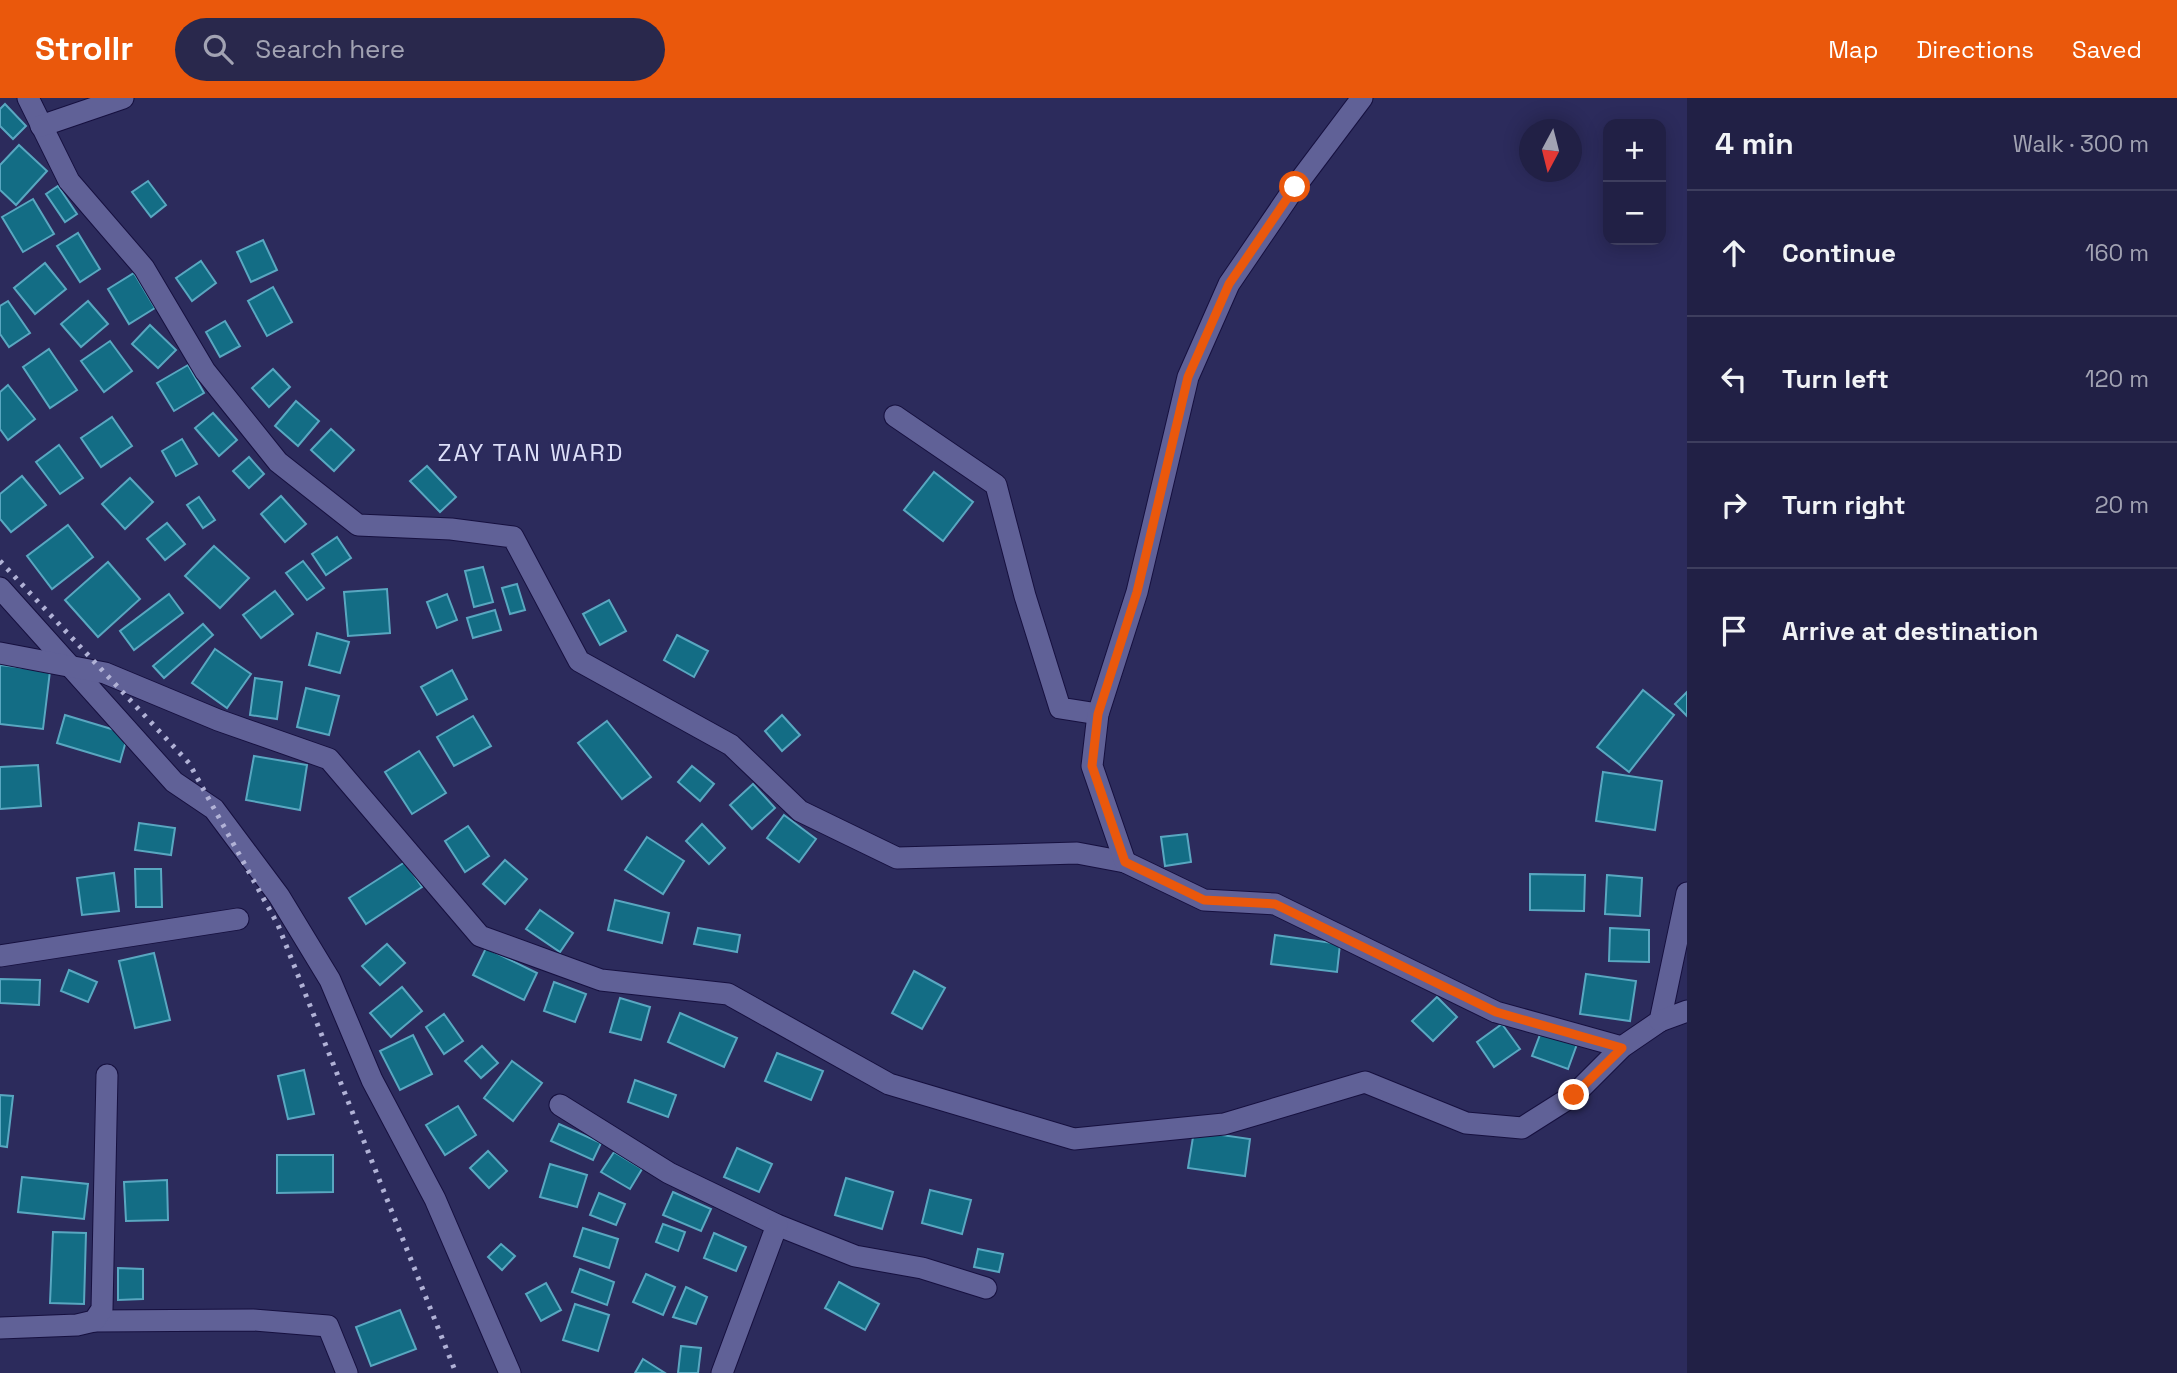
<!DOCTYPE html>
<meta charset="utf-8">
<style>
body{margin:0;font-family:"Space Grotesk",sans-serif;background:#29284c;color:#f1f3f6}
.controls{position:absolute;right:21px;top:21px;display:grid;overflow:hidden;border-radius:14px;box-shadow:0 4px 18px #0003}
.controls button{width:63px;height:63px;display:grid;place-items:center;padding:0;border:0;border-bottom:2px solid #3e3e5e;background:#212045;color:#f1f3f6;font:35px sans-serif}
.compass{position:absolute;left:1519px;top:21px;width:63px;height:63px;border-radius:50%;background:#212045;box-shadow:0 4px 18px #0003;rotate:187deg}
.stop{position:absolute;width:21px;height:21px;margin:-16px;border:5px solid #ea580c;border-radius:50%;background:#fff}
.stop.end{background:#ea580c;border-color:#fff;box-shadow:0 2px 7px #0008}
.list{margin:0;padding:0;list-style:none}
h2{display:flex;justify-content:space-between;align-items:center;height:91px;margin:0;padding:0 28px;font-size:30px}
h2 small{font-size:23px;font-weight:400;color:#a2a3b3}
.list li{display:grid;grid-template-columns:46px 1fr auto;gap:21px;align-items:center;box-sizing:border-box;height:126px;padding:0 28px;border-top:2px solid #3e3e5e}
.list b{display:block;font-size:26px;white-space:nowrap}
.list em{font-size:23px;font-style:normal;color:#a2a3b3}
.icon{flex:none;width:38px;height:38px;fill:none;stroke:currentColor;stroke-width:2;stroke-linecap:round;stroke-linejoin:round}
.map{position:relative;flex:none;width:1687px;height:1275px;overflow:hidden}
header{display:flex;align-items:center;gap:42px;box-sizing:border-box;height:98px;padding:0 35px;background:#ea580c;color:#fff}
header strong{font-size:33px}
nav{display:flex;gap:38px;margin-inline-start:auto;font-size:24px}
.search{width:490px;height:63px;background:#29284c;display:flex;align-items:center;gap:18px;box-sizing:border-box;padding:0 24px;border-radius:38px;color:#a2a3b3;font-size:26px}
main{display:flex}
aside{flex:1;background:#212045}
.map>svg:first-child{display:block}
</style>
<header>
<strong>Strollr</strong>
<div class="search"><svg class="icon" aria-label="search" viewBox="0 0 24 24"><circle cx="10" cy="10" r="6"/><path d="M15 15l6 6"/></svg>Search here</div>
<nav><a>Map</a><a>Directions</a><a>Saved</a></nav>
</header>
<main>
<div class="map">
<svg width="1687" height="1275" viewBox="0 0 1687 1275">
<rect width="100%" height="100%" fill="#2c2b5c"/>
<g fill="#136d85" stroke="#59a7c1" stroke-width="2">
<polygon points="5,6 26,28 13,41 0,28 0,11"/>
<polygon points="19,47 47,73 16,107 0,92 0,67"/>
<polygon points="148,83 166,107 151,119 132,94"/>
<polygon points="58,88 77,116 65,124 46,96"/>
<polygon points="33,101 54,136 23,154 2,119"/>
<polygon points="78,135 100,171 80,184 57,148"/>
<polygon points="263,142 277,172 251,184 237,154"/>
<polygon points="201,163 216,185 192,203 176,180"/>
<polygon points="45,165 66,191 35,216 14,190"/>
<polygon points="134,175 155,210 129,226 108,191"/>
<polygon points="273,189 292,224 267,238 248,203"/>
<polygon points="8,203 30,235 9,249 0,236 0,208"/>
<polygon points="88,203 108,226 81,249 61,226"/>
<polygon points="225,223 240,248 220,259 206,234"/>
<polygon points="150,227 176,252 158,270 132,246"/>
<polygon points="110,243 132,273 104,294 81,263"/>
<polygon points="49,251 77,292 50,310 23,269"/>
<polygon points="188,267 204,295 174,313 157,285"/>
<polygon points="273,271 290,289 269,309 252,290"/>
<polygon points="8,287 35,321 8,342 0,331 0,294"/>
<polygon points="296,303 319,323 298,348 275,328"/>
<polygon points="213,315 237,342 219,358 195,330"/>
<polygon points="112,319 132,348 101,369 81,340"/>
<polygon points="331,331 354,352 334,373 311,352"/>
<polygon points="182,341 197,366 176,378 162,353"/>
<polygon points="59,347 83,380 60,396 36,364"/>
<polygon points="249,359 264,376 249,390 233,373"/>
<polygon points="427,368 456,399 440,414 410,383"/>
<polygon points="934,374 973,404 943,443 904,412"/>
<polygon points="22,378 46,407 11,434 0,421 0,396"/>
<polygon points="130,380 153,404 125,431 102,406"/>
<polygon points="281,398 306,426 285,444 261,416"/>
<polygon points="199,399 215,422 203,430 187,407"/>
<polygon points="167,425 185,446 165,462 147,441"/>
<polygon points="68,427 93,459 52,491 27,458"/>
<polygon points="337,439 351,460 326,477 312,456"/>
<polygon points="214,448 249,480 220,510 185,478"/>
<polygon points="303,463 324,490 307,502 286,475"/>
<polygon points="108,464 140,501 98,539 65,502"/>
<polygon points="483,469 493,504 474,509 465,473"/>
<polygon points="517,486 525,512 510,516 502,490"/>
<polygon points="387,491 390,535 348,538 344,494"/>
<polygon points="275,493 293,516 261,540 243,517"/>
<polygon points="169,496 183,515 134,552 120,533"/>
<polygon points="447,496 457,522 437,530 427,504"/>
<polygon points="609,502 626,533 600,547 583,516"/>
<polygon points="495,512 501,532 473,540 467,520"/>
<polygon points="203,526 213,537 164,580 153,568"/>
<polygon points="317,535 349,544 340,575 309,567"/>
<polygon points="677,537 708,553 694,579 664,562"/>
<polygon points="215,551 251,576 227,610 192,585"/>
<polygon points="0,567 50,573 43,631 0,626"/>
<polygon points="452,572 467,601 437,617 421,589"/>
<polygon points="255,580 282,584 277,621 250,617"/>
<polygon points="306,590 339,598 329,637 297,629"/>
<polygon points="1643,592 1674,617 1629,674 1597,649"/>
<polygon points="1687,594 1687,618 1675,606"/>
<polygon points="65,617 128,636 120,664 57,645"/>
<polygon points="782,617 800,637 782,653 765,633"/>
<polygon points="473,618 491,648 454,668 437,639"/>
<polygon points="607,623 651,679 622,701 578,645"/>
<polygon points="419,653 446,695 412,716 385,674"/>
<polygon points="254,658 307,667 300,712 246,702"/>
<polygon points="38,667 41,708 0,711 0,669"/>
<polygon points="692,668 714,686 700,703 678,684"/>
<polygon points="1603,674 1662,683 1655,732 1596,723"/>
<polygon points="753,686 775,710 752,731 730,707"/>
<polygon points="784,717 816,741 799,764 767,740"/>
<polygon points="139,725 175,730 171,757 135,752"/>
<polygon points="702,726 725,750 709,766 686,743"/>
<polygon points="468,728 489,758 465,774 445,743"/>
<polygon points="1187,736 1191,764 1165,768 1161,739"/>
<polygon points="647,739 684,763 663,796 625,772"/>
<polygon points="505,762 527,781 505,806 483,786"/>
<polygon points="405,764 422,789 366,826 349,800"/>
<polygon points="135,771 161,771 162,809 136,809"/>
<polygon points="114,775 119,813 82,817 77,780"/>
<polygon points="1530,776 1585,777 1584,813 1530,812"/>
<polygon points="1607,777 1642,780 1640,818 1605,816"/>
<polygon points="615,802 669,815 662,845 608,832"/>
<polygon points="540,812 573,835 560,854 526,831"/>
<polygon points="698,830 740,837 737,854 694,846"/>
<polygon points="1610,830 1649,832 1649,864 1609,863"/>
<polygon points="1275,837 1340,846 1337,874 1271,866"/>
<polygon points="387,846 405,865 380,887 362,868"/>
<polygon points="486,850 537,875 524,902 473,877"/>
<polygon points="154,855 170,922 135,930 119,863"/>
<polygon points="69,872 97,884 88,904 61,893"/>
<polygon points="914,873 945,890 922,931 892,915"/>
<polygon points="1586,876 1636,883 1630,923 1580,916"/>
<polygon points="0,881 40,882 39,907 0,905"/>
<polygon points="554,884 586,896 575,924 544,913"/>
<polygon points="402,889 422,913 391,939 370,915"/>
<polygon points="1437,899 1457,919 1433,943 1412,923"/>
<polygon points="620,900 650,909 641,942 610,934"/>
<polygon points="680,915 737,940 724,969 668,944"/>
<polygon points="444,916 463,943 444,956 426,929"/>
<polygon points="1502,926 1520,951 1494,969 1477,944"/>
<polygon points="1541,934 1577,946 1568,971 1532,958"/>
<polygon points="413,937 432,976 400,992 380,953"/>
<polygon points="482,948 498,965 481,980 465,963"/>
<polygon points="777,955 823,973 811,1002 765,983"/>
<polygon points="512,963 542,985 513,1023 484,1000"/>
<polygon points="304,972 314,1016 288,1021 278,978"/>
<polygon points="635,982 676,997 668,1019 628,1004"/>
<polygon points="0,997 13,998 7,1049 0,1048"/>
<polygon points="458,1008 476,1037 445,1057 426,1027"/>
<polygon points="559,1026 601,1045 593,1062 551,1043"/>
<polygon points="1194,1033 1250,1041 1245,1078 1188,1070"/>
<polygon points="737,1050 772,1066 759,1094 724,1079"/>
<polygon points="488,1053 507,1073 489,1090 470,1070"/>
<polygon points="614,1054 642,1071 630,1091 601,1074"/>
<polygon points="277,1057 333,1057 333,1094 277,1095"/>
<polygon points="550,1066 587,1077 577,1109 540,1099"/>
<polygon points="22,1079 88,1086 84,1121 18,1114"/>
<polygon points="846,1080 893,1094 882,1131 835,1117"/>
<polygon points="167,1082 168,1122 126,1123 124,1084"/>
<polygon points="930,1092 971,1102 962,1136 922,1125"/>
<polygon points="673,1094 711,1111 701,1133 663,1117"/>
<polygon points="599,1095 625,1106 616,1127 590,1117"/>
<polygon points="663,1126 685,1134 678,1153 656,1144"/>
<polygon points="583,1130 618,1141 609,1170 574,1158"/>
<polygon points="53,1134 86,1135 84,1206 50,1205"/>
<polygon points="714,1135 746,1149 736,1173 704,1160"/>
<polygon points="501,1146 515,1158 502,1172 488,1159"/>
<polygon points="978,1151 1003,1156 999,1174 974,1169"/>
<polygon points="118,1170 143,1171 143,1201 118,1202"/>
<polygon points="580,1171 614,1184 607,1207 572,1194"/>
<polygon points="646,1176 675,1189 663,1217 633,1204"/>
<polygon points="839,1184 879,1206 865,1232 825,1210"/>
<polygon points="546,1185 561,1212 541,1223 526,1196"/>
<polygon points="686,1189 707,1199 696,1226 673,1219"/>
<polygon points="575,1206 609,1217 598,1253 563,1242"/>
<polygon points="400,1212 416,1251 371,1268 356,1229"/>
<polygon points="681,1248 701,1250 698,1275 678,1275"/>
<polygon points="643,1261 665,1275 635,1275"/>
</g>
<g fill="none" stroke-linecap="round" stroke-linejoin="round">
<defs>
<g id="minor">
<polyline points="28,0 69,83 144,170 205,273 278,364 358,427 451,431 513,439 579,563 731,647 800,713 897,760 1077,755 1125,764 1204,802 1275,806 1496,914 1622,949"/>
<polyline points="41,28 123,0"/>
<polyline points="895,318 996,387 1025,498 1060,610 1098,616"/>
<polyline points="0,490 174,684 214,711 279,798 330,882 372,982 435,1101 510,1275"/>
<polyline points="0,555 105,575 218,622 329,661 480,838 601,882 728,896 889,986 1074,1041 1224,1026 1365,984 1466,1025 1522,1030 1574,997 1622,949 1660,923 1687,795"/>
<polyline points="1125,764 1092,668 1098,616 1137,494 1188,279 1229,186 1295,89 1362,0"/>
<polyline points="0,858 238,821"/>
<polyline points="1660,923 1687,913"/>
<polyline points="560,1007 669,1075 777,1127 855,1158 922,1170 986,1190"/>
<polyline points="94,1223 253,1222 328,1228 347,1275"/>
<polyline points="0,1230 77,1227 94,1223 102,1211 107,977"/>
<polyline points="722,1275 777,1127"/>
</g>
</defs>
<use href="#minor" stroke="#16103f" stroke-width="23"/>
<use href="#minor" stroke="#606197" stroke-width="21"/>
<polyline stroke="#b1b2d6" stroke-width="5" stroke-dasharray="3.5 7" stroke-linecap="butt" points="0,463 189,665 278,827 456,1275"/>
</g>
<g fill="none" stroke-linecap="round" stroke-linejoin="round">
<polyline stroke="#ea580c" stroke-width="9" points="1295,89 1229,186 1188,279 1137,494 1098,616 1092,668 1125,764 1204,802 1275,806 1496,914 1622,950 1574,997"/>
</g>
<g text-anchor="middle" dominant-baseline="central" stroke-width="5" stroke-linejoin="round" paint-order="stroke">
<g font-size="24" letter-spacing="2" fill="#dcdef8" stroke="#2c2b5c">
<text x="531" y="354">ZAY TAN WARD</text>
</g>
</g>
</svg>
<div class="controls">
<button>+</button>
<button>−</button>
</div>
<svg class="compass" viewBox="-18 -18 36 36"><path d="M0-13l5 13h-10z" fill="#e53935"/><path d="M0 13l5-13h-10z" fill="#a2a3b3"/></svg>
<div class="stop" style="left:1295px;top:89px"></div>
<div class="stop end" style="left:1574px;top:997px"></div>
</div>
<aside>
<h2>4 min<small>Walk · 300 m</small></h2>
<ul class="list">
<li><svg class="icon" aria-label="ahead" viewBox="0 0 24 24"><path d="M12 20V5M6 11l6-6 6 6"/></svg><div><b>Continue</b></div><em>160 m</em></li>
<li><svg class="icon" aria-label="left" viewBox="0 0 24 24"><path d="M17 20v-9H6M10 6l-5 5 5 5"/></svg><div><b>Turn left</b></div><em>120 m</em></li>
<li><svg class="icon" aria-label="right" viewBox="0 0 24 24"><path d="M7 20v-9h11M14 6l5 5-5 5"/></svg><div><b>Turn right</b></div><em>20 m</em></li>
<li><svg class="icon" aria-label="arrive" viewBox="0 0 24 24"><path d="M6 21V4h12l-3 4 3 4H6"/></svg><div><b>Arrive at destination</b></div></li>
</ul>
</aside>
</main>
